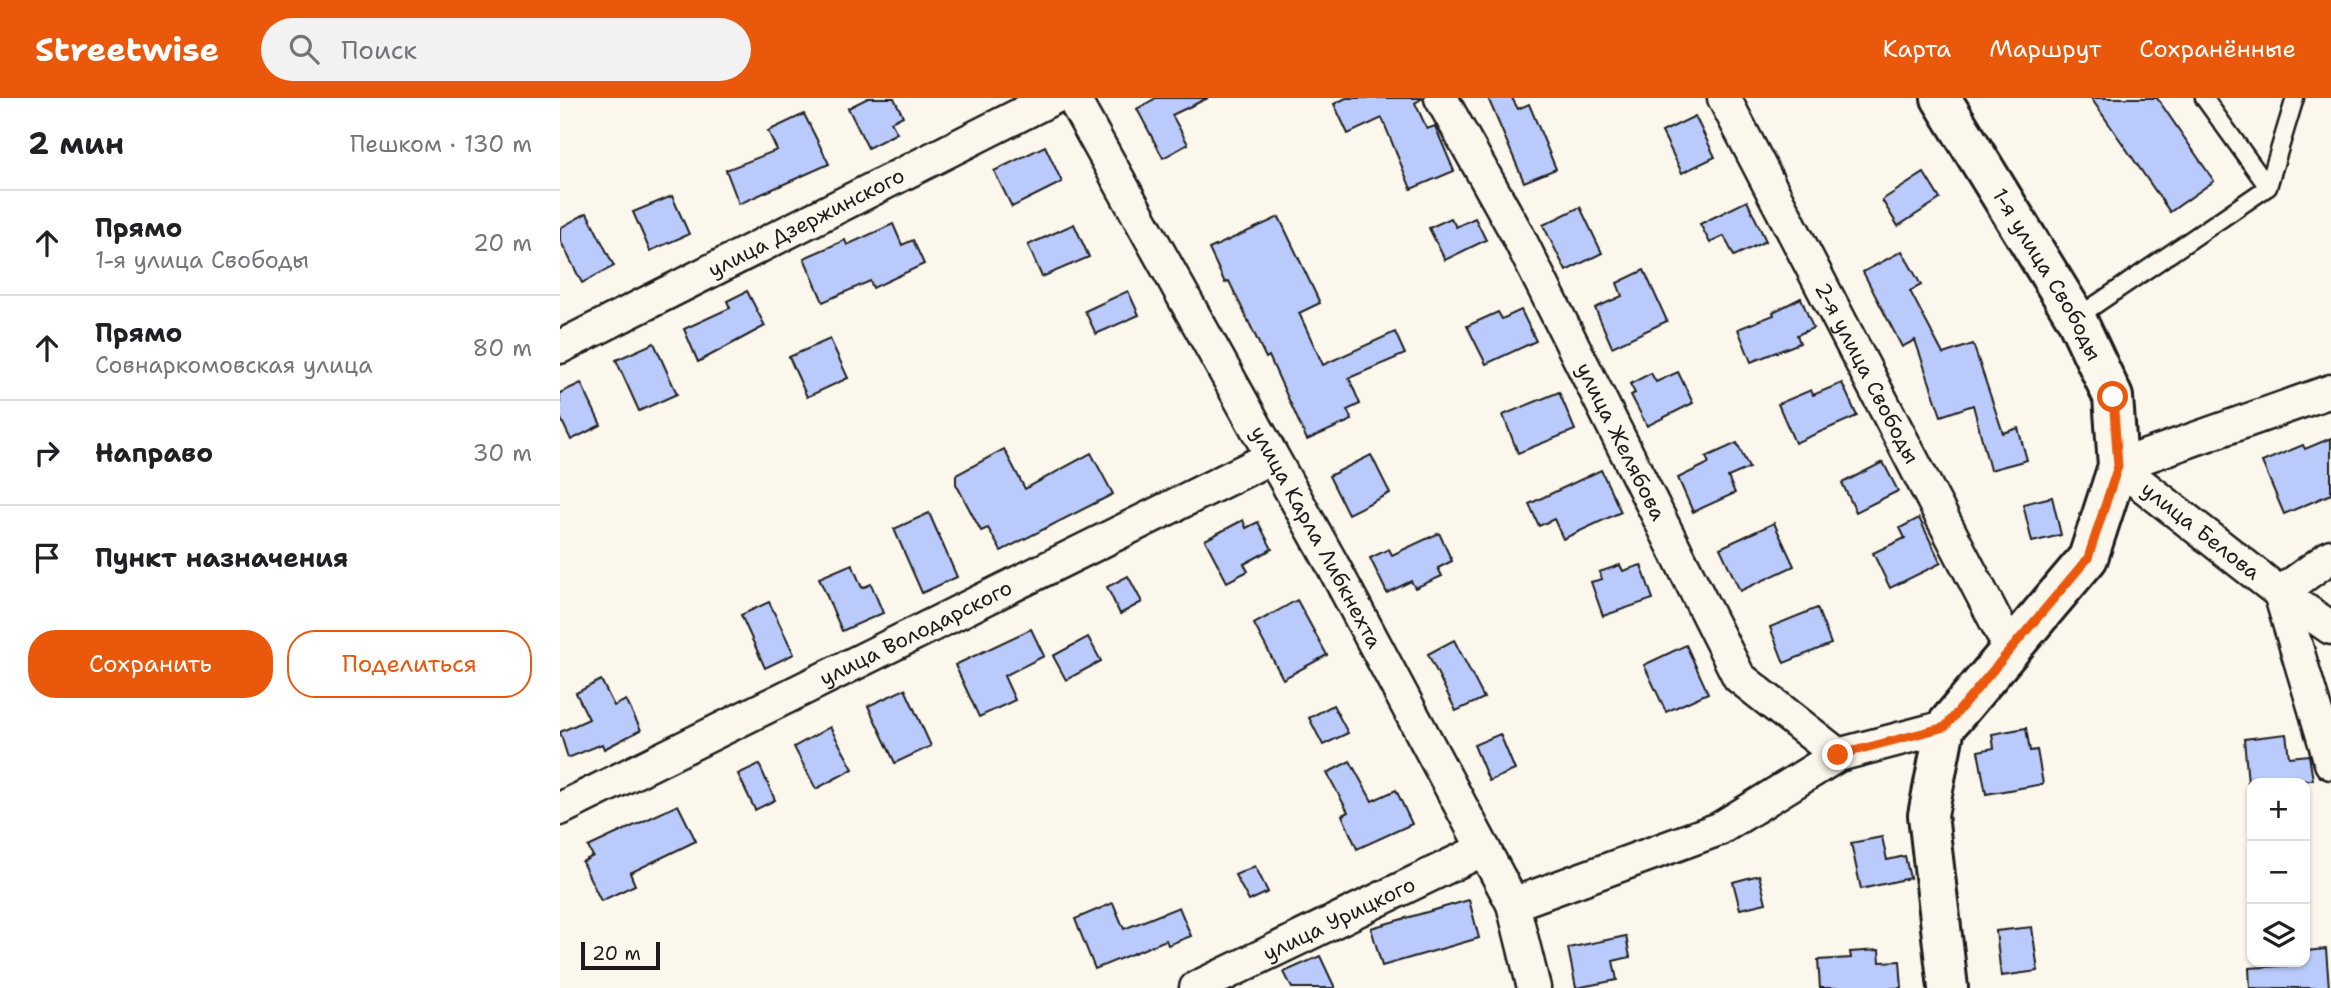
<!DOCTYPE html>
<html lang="ru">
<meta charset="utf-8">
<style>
body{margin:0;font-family:"Shantell Sans",sans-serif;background:#f2f2f2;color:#202124}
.controls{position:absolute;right:21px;bottom:21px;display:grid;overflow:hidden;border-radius:14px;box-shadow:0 2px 5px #0004}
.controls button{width:63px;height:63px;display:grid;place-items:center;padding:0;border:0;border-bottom:2px solid #e0e0e0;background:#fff;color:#202124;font:35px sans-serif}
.scale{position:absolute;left:21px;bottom:18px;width:79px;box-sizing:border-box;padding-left:7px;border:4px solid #1c1c1c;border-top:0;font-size:19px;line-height:24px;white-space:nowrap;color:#1c1c1c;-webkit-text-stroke:5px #fbf7ec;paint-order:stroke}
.stop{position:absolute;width:21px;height:21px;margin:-16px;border:5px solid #ea580c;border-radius:50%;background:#fff}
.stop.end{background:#ea580c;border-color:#fff;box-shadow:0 2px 7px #0008}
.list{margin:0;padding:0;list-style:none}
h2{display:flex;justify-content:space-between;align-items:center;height:91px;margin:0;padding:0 28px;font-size:30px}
h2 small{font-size:23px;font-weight:400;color:#757577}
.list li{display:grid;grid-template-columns:46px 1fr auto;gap:21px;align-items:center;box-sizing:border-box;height:105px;padding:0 28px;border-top:2px solid #e0e0e0}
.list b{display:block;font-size:26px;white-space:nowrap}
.list p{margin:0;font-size:23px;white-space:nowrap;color:#757577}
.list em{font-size:23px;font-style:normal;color:#757577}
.actions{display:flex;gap:14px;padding:21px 28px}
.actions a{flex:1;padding:16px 0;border:2px solid #ea580c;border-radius:28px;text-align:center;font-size:24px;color:#ea580c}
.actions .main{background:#ea580c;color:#fff}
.icon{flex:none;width:38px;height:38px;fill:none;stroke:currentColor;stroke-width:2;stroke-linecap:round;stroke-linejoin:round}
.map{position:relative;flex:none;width:1771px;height:890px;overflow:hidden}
header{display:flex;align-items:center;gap:42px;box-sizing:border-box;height:98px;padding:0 35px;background:#ea580c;color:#fff}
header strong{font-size:33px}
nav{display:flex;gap:38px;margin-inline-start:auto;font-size:24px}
.search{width:490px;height:63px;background:#f2f2f2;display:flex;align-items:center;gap:18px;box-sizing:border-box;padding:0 24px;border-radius:38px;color:#757577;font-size:26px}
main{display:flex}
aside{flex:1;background:#fff}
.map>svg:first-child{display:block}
</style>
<header>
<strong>Streetwise</strong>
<div class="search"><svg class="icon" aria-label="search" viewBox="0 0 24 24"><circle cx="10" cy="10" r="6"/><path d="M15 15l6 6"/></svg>Поиск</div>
<nav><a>Карта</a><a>Маршрут</a><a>Сохранённые</a></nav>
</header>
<main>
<aside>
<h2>2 мин<small>Пешком · 130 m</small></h2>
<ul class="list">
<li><svg class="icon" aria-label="ahead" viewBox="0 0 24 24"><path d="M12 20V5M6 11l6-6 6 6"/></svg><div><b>Прямо</b><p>1-я улица Свободы</p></div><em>20 m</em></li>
<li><svg class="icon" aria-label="ahead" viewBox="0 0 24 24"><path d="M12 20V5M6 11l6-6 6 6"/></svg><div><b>Прямо</b><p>Совнаркомовская улица</p></div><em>80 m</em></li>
<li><svg class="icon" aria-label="right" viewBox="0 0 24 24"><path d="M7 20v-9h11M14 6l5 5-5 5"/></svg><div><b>Направо</b></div><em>30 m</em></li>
<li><svg class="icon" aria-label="arrive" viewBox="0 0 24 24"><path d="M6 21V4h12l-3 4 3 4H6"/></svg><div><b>Пункт назначения</b></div></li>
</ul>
<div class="actions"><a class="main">Сохранить</a><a>Поделиться</a></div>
</aside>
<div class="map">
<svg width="1771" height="890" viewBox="0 0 1771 890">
<rect width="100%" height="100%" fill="#fbf7ec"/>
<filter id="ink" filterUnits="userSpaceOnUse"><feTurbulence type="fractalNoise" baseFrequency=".0143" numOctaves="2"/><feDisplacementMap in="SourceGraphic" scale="14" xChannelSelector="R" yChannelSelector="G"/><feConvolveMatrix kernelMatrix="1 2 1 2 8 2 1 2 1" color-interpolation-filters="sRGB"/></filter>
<g filter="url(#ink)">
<g fill="#bacafb" stroke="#1c1c1c" stroke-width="2">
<polygon points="308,0 334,0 343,18 331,24 337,35 308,50 288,10"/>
<polygon points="596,0 648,0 612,17 628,46 603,60 577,11"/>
<polygon points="786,0 863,0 855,5 867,31 875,28 894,73 851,91 822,20 788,36 774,6"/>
<polygon points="928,0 952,0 958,11 969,6 996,71 964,84"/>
<polygon points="1531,0 1597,0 1654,83 1610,114"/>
<polygon points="244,16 269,66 179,106 166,72 217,52 208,33"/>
<polygon points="1135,18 1155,59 1122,75 1102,34"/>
<polygon points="485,48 502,84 452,109 434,73"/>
<polygon points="1364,75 1380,101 1338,128 1322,102"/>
<polygon points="112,98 129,136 90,153 73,114"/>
<polygon points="1187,103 1206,143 1174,158 1164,138 1150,145 1140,126"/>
<polygon points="1020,109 1042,155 1006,173 983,127"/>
<polygon points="27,115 54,168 22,185 0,142 0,130"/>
<polygon points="719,119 760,205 739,215 763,267 835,234 845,256 789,280 800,306 787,312 792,322 747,342 709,258 706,260 669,183 665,185 649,151"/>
<polygon points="891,120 896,129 915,120 926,142 885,162 869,130"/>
<polygon points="333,126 342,147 353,142 364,166 313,190 310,183 263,204 244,160 285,142 287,147"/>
<polygon points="514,126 529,159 482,179 468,147"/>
<polygon points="1342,153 1361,187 1350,193 1383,256 1413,246 1443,335 1458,330 1467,362 1430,372 1413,307 1381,318 1355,242 1342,249 1303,174"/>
<polygon points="1084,172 1107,223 1052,249 1035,210 1062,198 1057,185"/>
<polygon points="187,193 205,228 138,264 124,231 170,210 167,203"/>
<polygon points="568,193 579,217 536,236 525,213"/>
<polygon points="1241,200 1253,230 1237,237 1240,245 1191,264 1178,231 1214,217 1213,214"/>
<polygon points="961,212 976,243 926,266 907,228 938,214 942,221"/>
<polygon points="270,241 288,280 247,299 229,259"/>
<polygon points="94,245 117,296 79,313 56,262"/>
<polygon points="1118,274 1133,305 1087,328 1071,297 1075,295 1070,286 1091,275 1096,284"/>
<polygon points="21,285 41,327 11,342 0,319 0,295"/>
<polygon points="1282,285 1297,318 1235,345 1218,306 1251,292 1253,297"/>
<polygon points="999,294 1015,332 958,355 943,317"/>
<polygon points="1771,340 1771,396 1724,416 1702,364 1743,347 1745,351"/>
<polygon points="1177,345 1189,370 1168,379 1175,395 1133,414 1118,380 1149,365 1146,359"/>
<polygon points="444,351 465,391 531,355 553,396 441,453 428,430 421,433 396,386 396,377"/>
<polygon points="811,357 830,395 788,416 769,378"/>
<polygon points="1323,364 1338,393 1296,414 1282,385"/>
<polygon points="1041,372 1061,414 1003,441 994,421 979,428 969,406"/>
<polygon points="1492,399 1501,437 1472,444 1463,406"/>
<polygon points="369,415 397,479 362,495 334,431"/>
<polygon points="1359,420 1381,465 1330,490 1313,455 1345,440 1340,430"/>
<polygon points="683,422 686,430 698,424 712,451 684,466 688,473 667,484 645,442"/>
<polygon points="1214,425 1234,468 1180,493 1160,450"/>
<polygon points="879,435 892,463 878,470 882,478 855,490 851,483 827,495 810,460 829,451 832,457"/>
<polygon points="292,466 302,490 311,486 323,515 282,533 259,480"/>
<polygon points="1060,467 1063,473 1081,467 1093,501 1043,518 1031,484 1042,481 1039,474"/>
<polygon points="568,478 582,504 560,516 547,489"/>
<polygon points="737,502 767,557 723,581 694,526"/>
<polygon points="209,504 234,556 205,570 181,517"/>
<polygon points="1257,510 1271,546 1224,565 1210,529"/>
<polygon points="471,531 484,558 444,578 455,602 419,619 395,567"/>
<polygon points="528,539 541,563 506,582 493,558"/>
<polygon points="894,542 924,600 896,613 868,556"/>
<polygon points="1126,547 1148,595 1106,614 1084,567"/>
<polygon points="41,582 54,608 66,602 81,632 44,651 42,646 8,660 0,634 29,621 16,595"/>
<polygon points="345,591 371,648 335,665 308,608"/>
<polygon points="773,607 788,635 763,647 749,620"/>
<polygon points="270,629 293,671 256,691 234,649"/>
<polygon points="1466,630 1470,653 1477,652 1483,686 1426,696 1418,653 1434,650 1432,636"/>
<polygon points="940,636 955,672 929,683 914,647"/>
<polygon points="1726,636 1729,659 1749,657 1753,682 1688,685 1684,641"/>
<polygon points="790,663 812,703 836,692 852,726 797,751 782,717 788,714 767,675"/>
<polygon points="199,666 215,702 195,712 178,676"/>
<polygon points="118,707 136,743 70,775 75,787 41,803 22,764 33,758 28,749"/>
<polygon points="1322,739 1327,762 1345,758 1350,780 1301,791 1291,745"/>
<polygon points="695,768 708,794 689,803 675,777"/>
<polygon points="1199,777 1206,805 1180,811 1173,784"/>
<polygon points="909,802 919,840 822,868 811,830"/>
<polygon points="553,805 564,831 619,809 631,838 608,847 606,842 535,871 515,821"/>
<polygon points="1472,829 1478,873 1441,878 1436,833"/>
<polygon points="1066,838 1070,859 1053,863 1057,882 1016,890 1008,850"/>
<polygon points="1766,851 1769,890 1690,890 1689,870 1737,867 1737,864 1745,864 1745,853"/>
<polygon points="1319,852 1320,864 1340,863 1342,890 1260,890 1258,862 1291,860 1290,854"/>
<polygon points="760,858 775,890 732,890 724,874"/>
</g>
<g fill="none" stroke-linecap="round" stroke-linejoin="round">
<defs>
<g id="service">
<polyline points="1644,0 1708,89"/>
<polyline points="1516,220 1708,89 1735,0"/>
</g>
<g id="minor">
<path id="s1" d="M 513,0 L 772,466 L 953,806 L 974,890"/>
<path id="s2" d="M 881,0 L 956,134 L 1179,579 L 1278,657"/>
<path id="s3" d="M 1164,0 L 1450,550"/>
<path id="s4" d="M 0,249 L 493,0"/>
<path id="s5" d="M 1558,368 L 1720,495 L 1771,530"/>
<polyline points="1558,368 1771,293"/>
<polyline points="1771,458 1720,495 1771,665"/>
<path id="s6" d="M 0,711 L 712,359"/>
<polyline points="953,806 1159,731 1278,657 1385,629"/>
<path id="s7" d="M 636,890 L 924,751"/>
</g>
<g id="tertiary">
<path id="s8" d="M 1381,0 L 1516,220 L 1553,299 L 1558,368 L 1528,460 L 1385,629 L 1368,717 L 1388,890"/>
</g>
</defs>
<use href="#service" stroke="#1c1c1c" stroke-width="21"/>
<use href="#minor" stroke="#1c1c1c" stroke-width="37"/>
<use href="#tertiary" stroke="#1c1c1c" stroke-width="44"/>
<use href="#service" stroke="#fbf7ec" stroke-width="16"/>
<use href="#minor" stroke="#fbf7ec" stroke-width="32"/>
<use href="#tertiary" stroke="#fbf7ec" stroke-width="38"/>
</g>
</g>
<g fill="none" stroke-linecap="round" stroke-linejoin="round" filter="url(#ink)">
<polyline stroke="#ea580c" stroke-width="9" points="1278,657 1385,629 1528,460 1558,368 1553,299"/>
</g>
<g text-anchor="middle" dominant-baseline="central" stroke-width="5" stroke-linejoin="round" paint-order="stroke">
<g font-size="21" fill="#1c1c1c" stroke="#fbf7ec">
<text stroke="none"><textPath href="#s4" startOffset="276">улица Дзержинского</textPath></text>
<text stroke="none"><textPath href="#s8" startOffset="206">1-я улица Свободы</textPath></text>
<text stroke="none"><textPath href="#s3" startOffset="310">2-я улица Свободы</textPath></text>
<text stroke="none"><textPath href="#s2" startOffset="388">улица Желябова</textPath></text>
<text stroke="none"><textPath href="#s5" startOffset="105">улица Белова</textPath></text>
<text stroke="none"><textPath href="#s1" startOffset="502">улица Карла Либкнехта</textPath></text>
<text stroke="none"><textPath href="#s6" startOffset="397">улица Володарского</textPath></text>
<text stroke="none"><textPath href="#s7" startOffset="159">улица Урицкого</textPath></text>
</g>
</g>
</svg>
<div class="controls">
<button>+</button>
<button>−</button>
<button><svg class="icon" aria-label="layers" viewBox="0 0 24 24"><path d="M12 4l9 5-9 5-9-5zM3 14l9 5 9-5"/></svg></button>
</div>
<div class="scale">20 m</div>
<div class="stop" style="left:1553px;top:299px"></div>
<div class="stop end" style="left:1278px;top:657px"></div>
</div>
</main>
